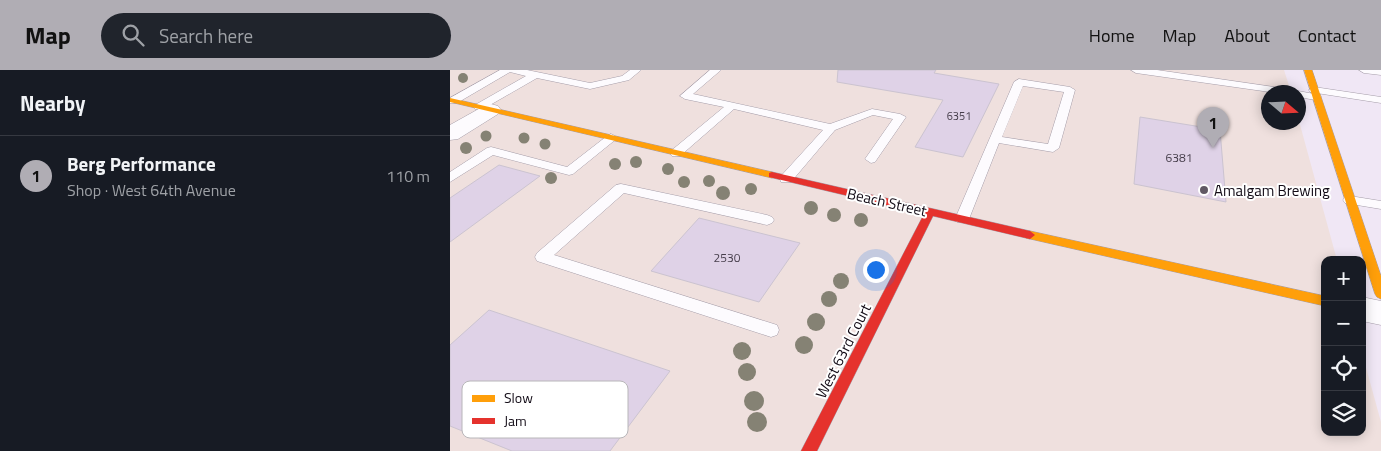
<!DOCTYPE html>
<meta charset="utf-8">
<style>
body{margin:0;font-family:"Titillium Web",sans-serif;background:#20242c;color:#f1f3f6}
.controls{position:absolute;right:15px;bottom:15px;display:grid;overflow:hidden;border-radius:10px;box-shadow:0 2px 12px #0003}
.controls button{width:45px;height:45px;display:grid;place-items:center;padding:0;border:0;border-bottom:1px solid #363941;background:#171b24;color:#f1f3f6;font:25px sans-serif}
.compass{position:absolute;left:811px;top:15px;width:45px;height:45px;border-radius:50%;background:#171b24;box-shadow:0 2px 12px #0003;rotate:109deg}
.you{position:absolute;left:425px;top:199px;width:18px;height:18px;margin:-12px;border:4px solid #fff;border-radius:50%;background:#1a73e8;box-shadow:0 0 0 8px #1a73e833}
.badge{display:grid;place-items:center;width:32px;height:32px;border-radius:50%;background:#b0adb4;color:#111;font-size:16px;font-weight:700}
.pin{position:absolute;translate:-50% -41px;filter:drop-shadow(0 1px 2px #0008)}
.pin::after{content:'';position:absolute;top:26px;width:18px;height:15px;background:inherit;clip-path:polygon(0 0,100% 0,50% 100%)}
.list{margin:0;padding:0;list-style:none}
h2{display:flex;justify-content:space-between;align-items:center;height:65px;margin:0;padding:0 20px;font-size:21px}
h2 small{font-size:16px;font-weight:400;color:#9ea1a6}
.list li{display:grid;grid-template-columns:32px 1fr auto;gap:15px;align-items:center;box-sizing:border-box;height:80px;padding:0 20px;border-top:1px solid #363941}
.list b{display:block;font-size:19px;white-space:nowrap}
.list p{margin:0;font-size:16px;white-space:nowrap;color:#9ea1a6}
.list em{font-size:16px;font-style:normal;color:#9ea1a6}
.icon{flex:none;width:28px;height:28px;fill:none;stroke:currentColor;stroke-width:2;stroke-linecap:round;stroke-linejoin:round}
.map{position:relative;flex:none;width:931px;height:381px;overflow:hidden}
header{display:flex;align-items:center;gap:30px;box-sizing:border-box;height:70px;padding:0 25px;background:#b0adb4;color:#111}
header strong{font-size:24px}
nav{display:flex;gap:28px;margin-inline-start:auto;font-size:18px}
.search{width:350px;height:45px;background:#20242c;display:flex;align-items:center;gap:12px;box-sizing:border-box;padding:0 18px;border-radius:28px;color:#9ea1a6;font-size:19px}
main{display:flex}
aside{flex:1;background:#171b24}
.map>svg:first-child{display:block}
</style>
<header>
<strong>Map</strong>
<div class="search"><svg class="icon" aria-label="search" viewBox="0 0 24 24"><circle cx="10" cy="10" r="6"/><path d="M15 15l6 6"/></svg>Search here</div>
<nav><a>Home</a><a>Map</a><a>About</a><a>Contact</a></nav>
</header>
<main>
<aside>
<h2>Nearby<small></small></h2>
<ul class="list">
<li><span class="badge">1</span><div><b>Berg Performance</b><p>Shop · West 64th Avenue</p></div><em>110 m</em></li>
</ul>
</aside>
<div class="map">
<svg width="931" height="381" viewBox="0 0 931 381">
<rect width="100%" height="100%" fill="#f0e7f5"/>
<polygon fill="#efe0de" points="0,0 834,0 841,22 818,22 818,52 849,51 887,190 875,190 875,362 912,362 912,283 931,352 931,381 0,381"/>
<g fill="#dfd2e7" stroke="#cbc3d0">
<polygon points="388,0 486,0 484,3 549,14 513,87 465,77 493,30 387,12"/>
<polygon points="690,47 770,60 776,132 684,114"/>
<polygon points="49,95 90,106 0,172 0,128"/>
<polygon points="249,148 350,173 309,232 201,201"/>
<polygon points="39,240 220,301 160,381 62,381 0,356 0,275"/>
</g>
<g fill="none" stroke-linecap="round" stroke-linejoin="round">
<defs>
<g id="lane">
<polygon points="50,0 77,0 140,13 172,6 180,0 191,0 179,10 140,19 87,8 33,39 25,39 24,37 25,35 76,6 60,2 7,33 0,33 0,28"/>
<polygon points="260,0 271,0 243,24 380,54 422,39 450,44 456,47 425,92 421,93 415,89 443,49 423,45 385,60 341,112 331,112 330,109 331,106 373,60 284,39 230,86 222,86 220,83 222,80 274,37 235,29 230,26"/>
<polygon points="681,0 707,0 838,19 843,22 820,22 686,3"/>
<polygon points="909,0 931,0 931,5 914,3"/>
<path d="M 569,9 L 620,17 L 625,20 L 609,78 L 603,82 L 549,73 L 519,149 L 517,152 L 507,152 L 505,149 L 564,12 ZM 573,16 L 614,22 L 598,74 L 552,67 Z"/>
<polygon points="864,17 931,27 931,33 860,22 859,20"/>
<polygon points="848,21 870,25 871,27 866,30 848,27 848,22 844,22"/>
<polygon points="161,64 165,66 167,68 165,70 123,104 119,105 43,85 0,112 0,102 37,78 41,77 117,97 157,66"/>
<polygon points="171,114 317,145 322,147 324,150 322,153 317,155 174,123 104,185 327,255 329,260 327,265 321,267 87,191 85,187 87,183 166,115"/>
<polygon points="900,126 931,131 931,139 895,133 893,130 895,127"/>
</g>
<g id="street">
<polygon points="41,34 48,36 51,40 48,44 8,69 0,70 0,55 34,36"/>
<polygon points="912,227 931,231 931,255 912,251"/>
</g>
<g id="slow">
<polygon points="854,0 862,0 931,206 931,229 927,227 925,224"/>
<polygon points="0,28 322,102 327,105 322,108 0,32"/>
<polygon points="580,161 875,226 875,236 576,168 575,165"/>
</g>
<polygon id="jam" points="322,102 580,161 585,165 580,169 483,146 367,381 351,381 474,144 319,107 319,103"/>
</defs>
<use href="#lane" stroke="#a59da9" stroke-width="1"/>
<use href="#street" stroke="#a59da9" stroke-width="1"/>
<use href="#slow" stroke="#a59da9" stroke-width="1"/>
<use href="#jam" stroke="#a59da9" stroke-width="1"/>
<use href="#lane" fill="#fdfbfe" fill-rule="evenodd"/>
<use href="#street" fill="#fdfbfe" fill-rule="evenodd"/>
<use href="#slow" fill="#ff9f0a" fill-rule="evenodd"/>
<use href="#jam" fill="#e5322d" fill-rule="evenodd"/>
</g>
<g fill="#858274">
<circle cx="13" cy="8" r="5"/>
<circle cx="36" cy="66" r="5.5"/>
<circle cx="74" cy="68" r="5.5"/>
<circle cx="95" cy="74" r="5.5"/>
<circle cx="16" cy="78" r="6"/>
<circle cx="186" cy="92" r="6"/>
<circle cx="165" cy="94" r="6"/>
<circle cx="218" cy="99" r="6"/>
<circle cx="101" cy="108" r="6"/>
<circle cx="259" cy="111" r="6"/>
<circle cx="234" cy="112" r="6"/>
<circle cx="301" cy="119" r="6"/>
<circle cx="273" cy="123" r="7"/>
<circle cx="361" cy="138" r="7"/>
<circle cx="384" cy="145" r="7"/>
<circle cx="411" cy="150" r="7"/>
<circle cx="391" cy="211" r="8"/>
<circle cx="379" cy="229" r="8"/>
<circle cx="366" cy="252" r="9"/>
<circle cx="354" cy="275" r="9"/>
<circle cx="292" cy="281" r="9"/>
<circle cx="297" cy="302" r="9"/>
<circle cx="304" cy="331" r="10"/>
<circle cx="307" cy="352" r="10"/>
</g>
<circle fill="#605864" stroke="#fff" stroke-width="2" cx="754" cy="120" r="5"/>
<g text-anchor="middle" dominant-baseline="central" stroke-width="4" stroke-linejoin="round" paint-order="stroke">
<g font-size="11" fill="#463e4b">
<text x="509" y="46">6351</text>
</g>
<g font-size="12" fill="#463e4b">
<text x="729" y="87">6381</text>
<text x="277" y="187">2530</text>
</g>
<g font-size="15" fill="#120b16" stroke="#fff" text-anchor="start">
<text x="764" y="120">Amalgam Brewing</text>
</g>
<g font-size="15" fill="#120b16" stroke="#fff">
<text transform="translate(437 132) rotate(13)">Beach Street</text>
<text transform="translate(393 281) rotate(-63)">West 63rd Court</text>
</g>
</g>
<rect x="12" y="311" width="166" height="57" rx="8" fill="#fff" stroke="#b8b6b9" stroke-width="1"/>
<rect x="22" y="325" width="23" height="7" fill="#ff9f0a"/>
<rect x="22" y="348" width="23" height="6" fill="#e5322d"/>
<g font-size="14" fill="#120b16">
<text x="54" y="333">Slow</text>
<text x="54" y="356">Jam</text>
</g>
</svg>
<div class="controls">
<button>+</button>
<button>−</button>
<button><svg class="icon" aria-label="locate" viewBox="0 0 24 24"><circle cx="12" cy="12" r="6"/><path d="M12 2v4M12 18v4M2 12h4M18 12h4"/></svg></button>
<button><svg class="icon" aria-label="layers" viewBox="0 0 24 24"><path d="M12 4l9 5-9 5-9-5zM3 14l9 5 9-5"/></svg></button>
</div>
<svg class="compass" viewBox="-18 -18 36 36"><path d="M0-13l5 13h-10z" fill="#e53935"/><path d="M0 13l5-13h-10z" fill="#9ea1a6"/></svg>
<div class="you"></div>
<div class="pin badge" style="left:763px;top:78px">1</div>
</div>
</main>
